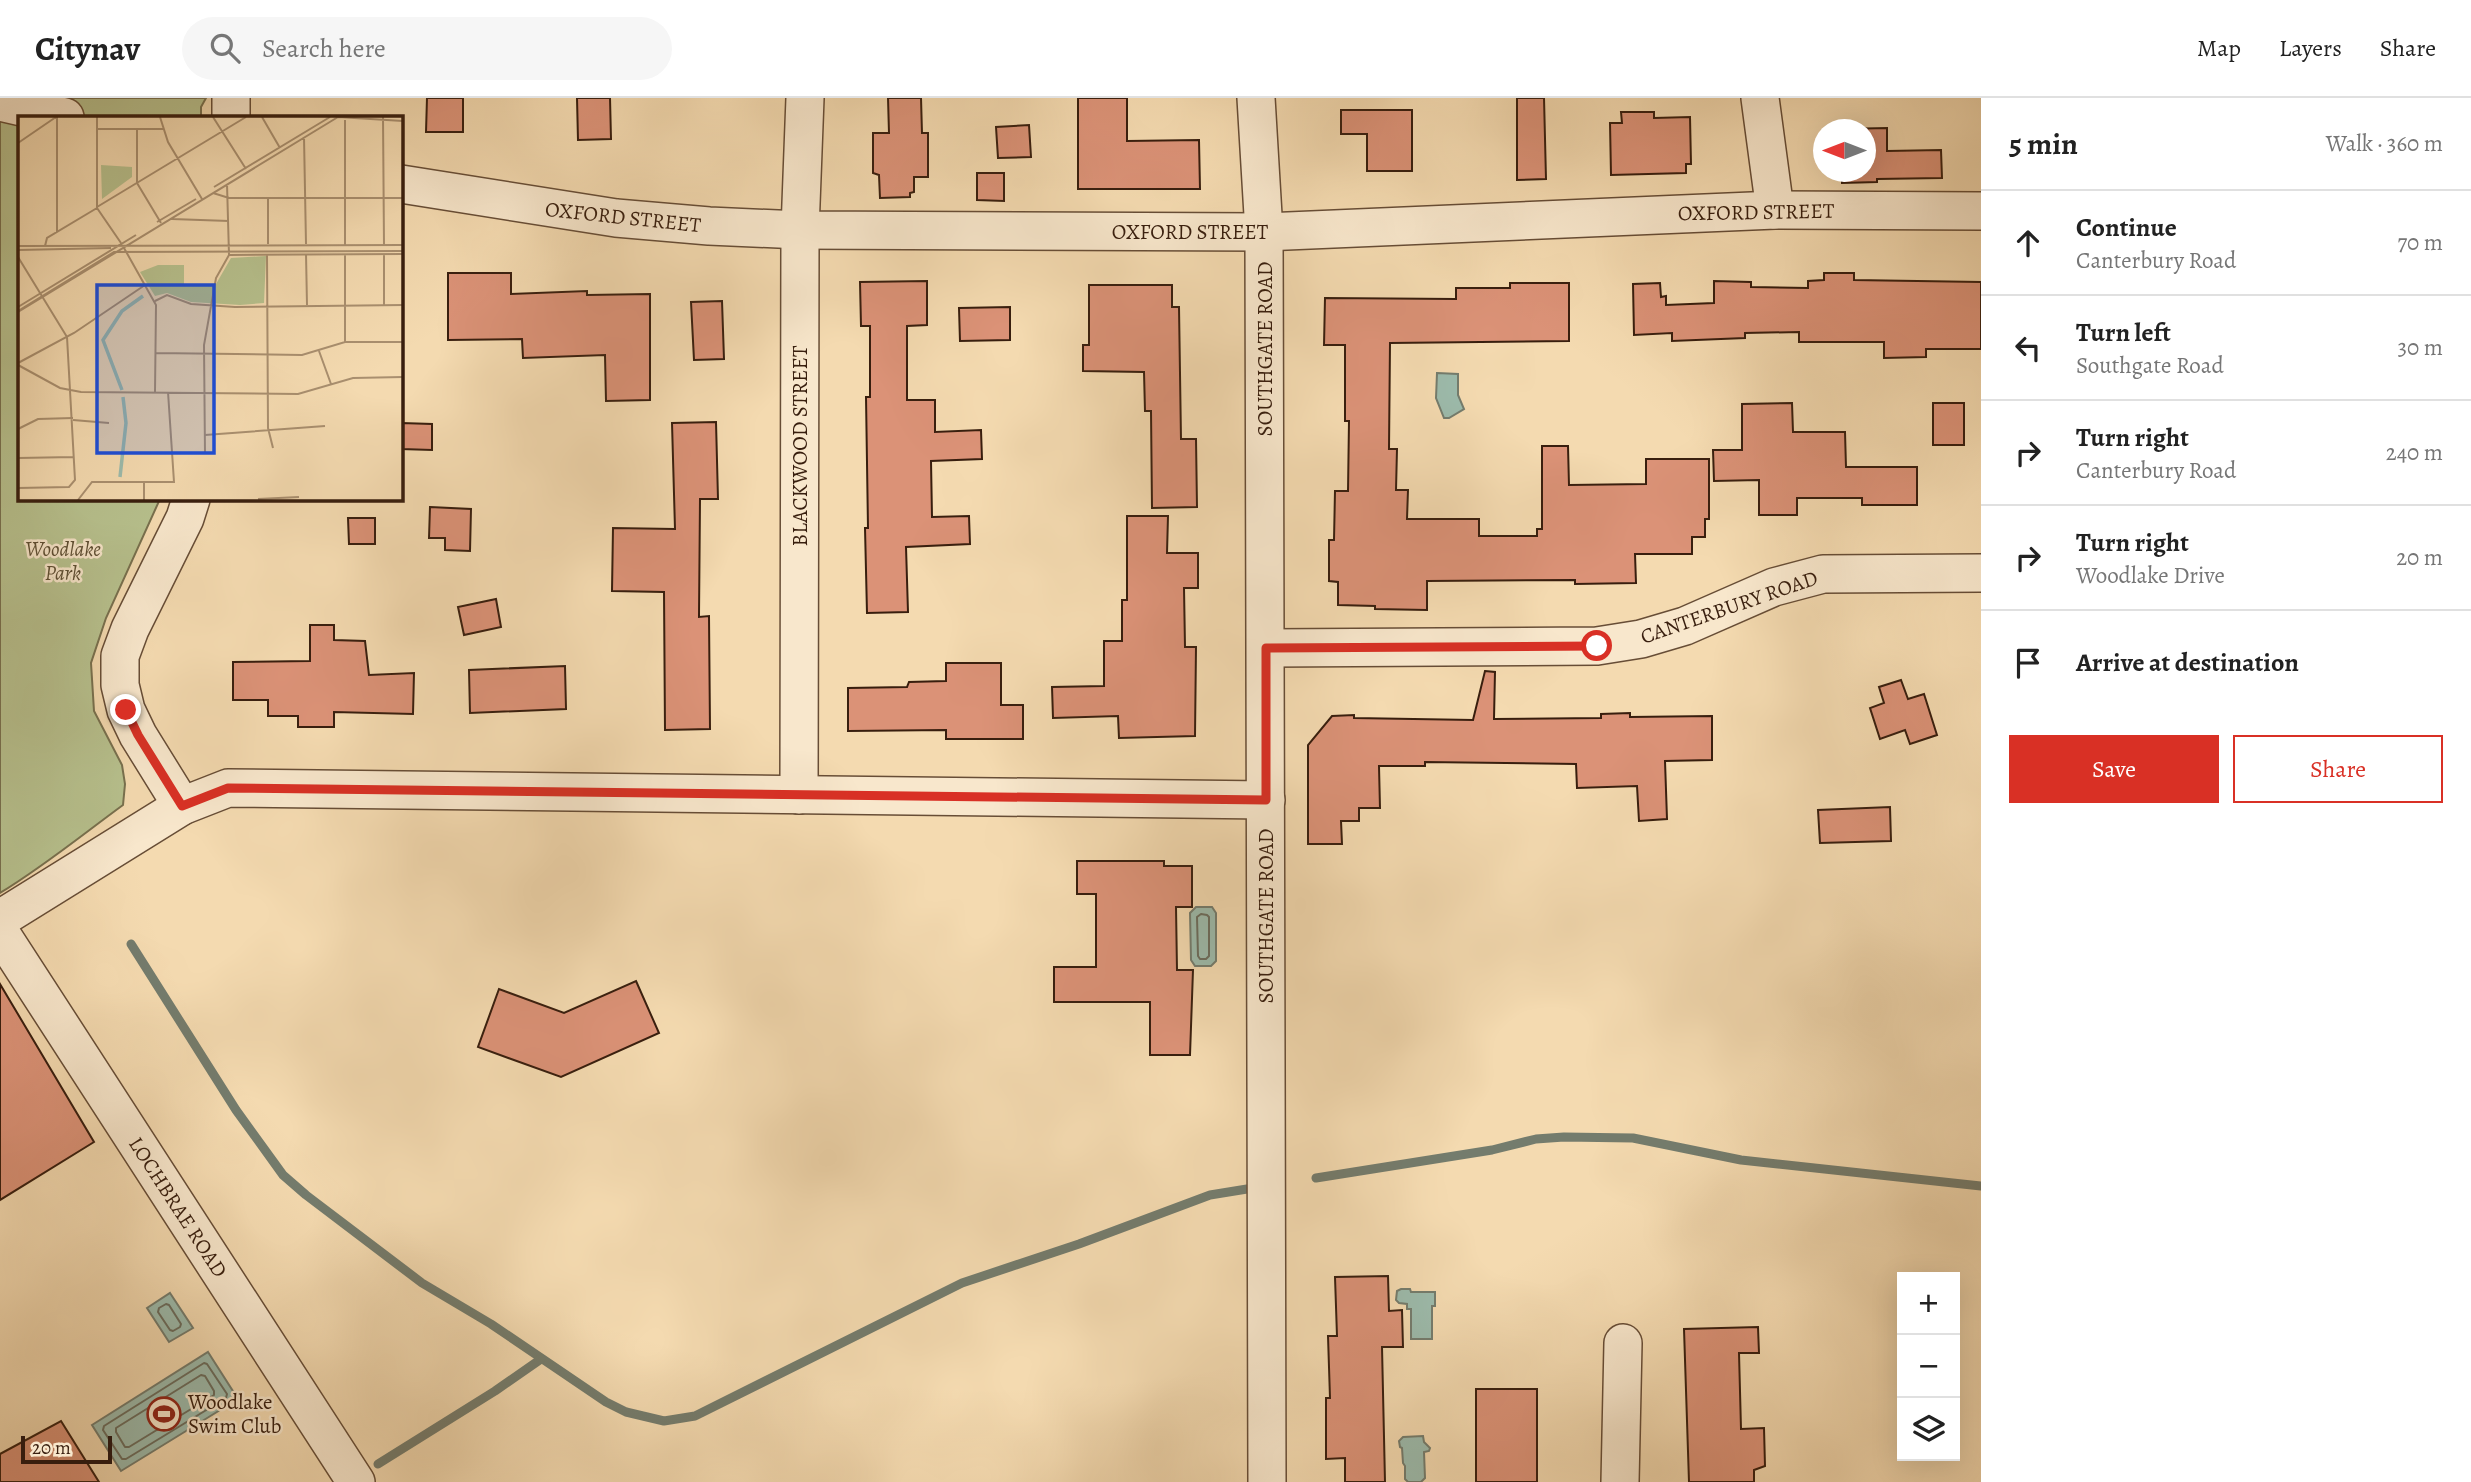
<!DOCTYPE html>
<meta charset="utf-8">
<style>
body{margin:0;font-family:Alegreya,serif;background:#f6f6f6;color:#222}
.controls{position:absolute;right:21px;bottom:21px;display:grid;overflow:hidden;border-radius:0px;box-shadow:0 7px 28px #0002}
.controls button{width:63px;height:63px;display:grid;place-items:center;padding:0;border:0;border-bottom:2px solid #e0e0e0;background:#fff;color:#222;font:35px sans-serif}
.compass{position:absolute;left:1813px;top:21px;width:63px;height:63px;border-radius:50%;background:#fff;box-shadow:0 7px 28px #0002;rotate:270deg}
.scale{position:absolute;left:21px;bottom:18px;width:91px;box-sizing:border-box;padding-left:7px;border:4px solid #381e0e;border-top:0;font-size:19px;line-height:24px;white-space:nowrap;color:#381e0e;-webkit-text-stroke:5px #f8e7cc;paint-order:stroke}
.stop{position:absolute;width:21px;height:21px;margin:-16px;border:5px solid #d93025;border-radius:50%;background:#fff}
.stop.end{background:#d93025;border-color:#fff;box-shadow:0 2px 7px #0008}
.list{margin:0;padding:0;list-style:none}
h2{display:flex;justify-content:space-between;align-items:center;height:91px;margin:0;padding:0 28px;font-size:30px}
h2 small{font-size:23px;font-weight:400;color:#767676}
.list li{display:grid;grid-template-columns:46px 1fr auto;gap:21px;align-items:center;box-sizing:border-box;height:105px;padding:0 28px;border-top:2px solid #e0e0e0}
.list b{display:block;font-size:26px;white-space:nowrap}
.list p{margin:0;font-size:23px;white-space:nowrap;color:#767676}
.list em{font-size:23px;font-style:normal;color:#767676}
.actions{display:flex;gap:14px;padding:21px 28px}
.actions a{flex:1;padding:16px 0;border:2px solid #d93025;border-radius:0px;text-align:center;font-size:24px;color:#d93025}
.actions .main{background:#d93025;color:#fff}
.icon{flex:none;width:38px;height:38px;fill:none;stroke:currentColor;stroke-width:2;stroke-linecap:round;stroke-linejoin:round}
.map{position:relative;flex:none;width:1981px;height:1384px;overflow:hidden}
header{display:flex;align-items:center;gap:42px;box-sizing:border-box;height:98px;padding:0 35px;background:#fff;border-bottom:2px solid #e0e0e0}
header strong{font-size:33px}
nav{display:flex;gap:38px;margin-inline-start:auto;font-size:24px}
.search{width:490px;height:63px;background:#f6f6f6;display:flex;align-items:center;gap:18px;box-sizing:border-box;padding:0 24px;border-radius:38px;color:#767676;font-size:26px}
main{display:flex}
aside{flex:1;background:#fff}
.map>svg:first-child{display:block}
</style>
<header>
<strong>Citynav</strong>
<div class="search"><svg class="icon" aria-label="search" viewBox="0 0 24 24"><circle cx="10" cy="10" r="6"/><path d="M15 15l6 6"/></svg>Search here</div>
<nav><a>Map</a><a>Layers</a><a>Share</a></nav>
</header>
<main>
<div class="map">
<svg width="1981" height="1384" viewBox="0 0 1981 1384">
<rect width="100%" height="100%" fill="#f4dab0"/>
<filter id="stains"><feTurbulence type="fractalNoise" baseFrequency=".00286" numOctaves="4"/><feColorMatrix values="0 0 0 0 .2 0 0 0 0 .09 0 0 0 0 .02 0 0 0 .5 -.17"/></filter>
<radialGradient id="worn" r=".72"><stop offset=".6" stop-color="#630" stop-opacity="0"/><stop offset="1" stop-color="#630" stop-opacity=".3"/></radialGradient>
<path fill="#b7c18e" stroke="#78704e" stroke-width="2" d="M 0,0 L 206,0 L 201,9 L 201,19 L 19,19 L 19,401 L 160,401 L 106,520 L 91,565 L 94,613 L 122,667 L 125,686 L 123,707 C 82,737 43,769 0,795 Z"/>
<g fill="#9cbbac" stroke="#747c6d" stroke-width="2">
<polygon points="1437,275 1458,276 1458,297 1464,311 1449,320 1444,320 1436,300"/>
<polygon points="1196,809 1212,809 1216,815 1216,863 1211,868 1195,868 1191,862 1190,815"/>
<polygon points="1401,1191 1410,1191 1411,1194 1435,1194 1435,1208 1432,1208 1432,1241 1411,1241 1411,1211 1407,1211 1407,1206 1399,1205 1396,1202 1397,1193"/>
<polygon points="170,1195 193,1230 169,1244 147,1210"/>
<polygon points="208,1254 238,1301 121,1373 92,1327"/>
<polygon points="1423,1338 1424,1344 1430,1350 1429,1353 1424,1354 1425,1380 1421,1384 1408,1384 1405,1381 1405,1368 1403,1365 1402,1350 1400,1349 1399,1343 1403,1339"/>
</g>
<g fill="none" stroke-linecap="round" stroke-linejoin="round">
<g stroke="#6a6c5d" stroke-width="2">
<polygon points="1201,816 1207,817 1209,819 1209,858 1206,861 1200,861 1198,858 1197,819"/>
<polygon points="166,1206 169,1207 181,1226 180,1229 173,1233 170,1232 158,1214 159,1210"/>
<polygon points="204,1265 207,1266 227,1296 226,1300 126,1361 122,1361 103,1332 104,1328"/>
<polygon points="201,1277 205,1278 214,1293 214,1297 129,1349 125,1349 116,1334 116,1330"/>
</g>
<g stroke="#747c6d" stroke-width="9">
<polyline points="131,846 236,1012 283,1077 306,1097 422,1185 491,1226 606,1304 626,1314 664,1323 695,1318 962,1185 1079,1146 1210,1097 1247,1091"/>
<polyline points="1316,1080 1492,1052 1536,1041 1564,1039 1633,1040 1741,1062 1981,1088"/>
<polyline points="378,1366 495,1293 541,1261"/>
</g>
</g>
<g fill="#db9277" stroke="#381e0e" stroke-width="2">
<polygon points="427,0 463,0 463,34 426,34"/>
<polygon points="577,0 610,0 611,41 578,42"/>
<polygon points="888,0 921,0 922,35 928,35 928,79 914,79 914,94 910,95 910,99 880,100 879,77 873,75 873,35 889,35"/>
<polygon points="1078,0 1127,0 1127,43 1199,42 1200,91 1078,91"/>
<polygon points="1517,0 1544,0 1546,81 1517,82"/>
<polygon points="1341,12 1412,12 1412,73 1367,73 1367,36 1341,36"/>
<polygon points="1621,14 1654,14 1654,20 1690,19 1691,66 1686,66 1686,75 1611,77 1610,25 1622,25"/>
<polygon points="1029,27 1031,59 998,60 996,29"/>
<polygon points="1887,30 1887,53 1941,52 1942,80 1877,81 1877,84 1842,85 1842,74 1866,74 1866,32 1841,31"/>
<polygon points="977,75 1004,75 1004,103 977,102"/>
<polygon points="448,175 511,175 511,196 587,193 587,197 650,196 650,302 606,303 605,257 523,260 522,241 448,242"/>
<polygon points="1824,175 1854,175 1854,182 1981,184 1981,251 1926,251 1926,259 1884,260 1884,244 1799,244 1799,234 1745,235 1745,240 1672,243 1672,235 1634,237 1633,186 1660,185 1661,199 1666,198 1666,207 1714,205 1714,183 1751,184 1751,189 1808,190 1808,183 1824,182"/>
<polygon points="927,183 927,227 907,228 907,302 935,302 935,334 981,332 982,361 931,363 932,419 969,418 970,446 906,449 908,514 867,515 865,430 868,430 866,299 870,299 870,228 861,228 860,184"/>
<polygon points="1510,185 1569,185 1569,243 1390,245 1389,351 1397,351 1396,392 1408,392 1407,421 1479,421 1479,438 1537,438 1537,431 1542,431 1542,348 1568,348 1569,387 1646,386 1646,361 1709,361 1709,421 1705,421 1705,439 1692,439 1692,456 1635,456 1636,485 1575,486 1575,482 1427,483 1427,512 1375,511 1375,508 1338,507 1338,484 1329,483 1329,442 1334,442 1335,393 1348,393 1349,323 1345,323 1345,247 1324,247 1325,200 1456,201 1456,190 1510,190"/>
<polygon points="1089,187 1172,187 1172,209 1179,209 1181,341 1196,341 1197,409 1152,410 1151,313 1145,313 1144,274 1083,273 1083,247 1089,247"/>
<polygon points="722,203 724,261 694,262 691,204"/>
<polygon points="1010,209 1010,242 960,243 959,210"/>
<polygon points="1792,305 1793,334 1845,334 1846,369 1917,369 1917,407 1862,407 1862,400 1797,400 1797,417 1759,417 1759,382 1714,383 1713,352 1742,352 1742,306"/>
<rect x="1933" y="305" width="31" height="42"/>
<polygon points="716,324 718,401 700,401 699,519 709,518 710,631 665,632 664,494 612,493 613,430 675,431 672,325"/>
<polygon points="401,325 432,326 432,352 401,351"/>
<polygon points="430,409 471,411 470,453 445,452 445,440 429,440"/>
<polygon points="1127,418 1168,418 1167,455 1198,455 1198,490 1184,490 1185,549 1196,549 1195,638 1119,640 1118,618 1053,620 1052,589 1104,588 1104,543 1122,543 1122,502 1127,502"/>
<polygon points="348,420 375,420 375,446 349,446"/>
<polygon points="496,501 501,529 464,537 458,509"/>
<polygon points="310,527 334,527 334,542 365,543 369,577 414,575 413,616 334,614 334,629 298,629 298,618 268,618 268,602 233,602 233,564 310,563"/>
<polygon points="946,565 1001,565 1001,607 1023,607 1023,641 946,641 946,632 848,633 848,590 907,589 909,584 946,583"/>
<polygon points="565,568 566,611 470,615 469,572"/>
<polygon points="1485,573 1495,574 1494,621 1601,620 1601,616 1630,615 1630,619 1712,618 1712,662 1665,663 1667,721 1639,723 1637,688 1577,690 1576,666 1425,664 1425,668 1379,668 1380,710 1359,710 1359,723 1341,723 1342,746 1308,746 1308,647 1332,618 1354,617 1354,620 1473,622"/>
<polygon points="1901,582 1908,601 1924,596 1937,637 1910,646 1905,632 1880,641 1870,610 1884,605 1879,589"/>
<polygon points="1890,709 1891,743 1820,745 1818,712"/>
<polygon points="1077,763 1164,763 1164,768 1192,768 1192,809 1176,809 1177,872 1193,872 1190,957 1150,957 1150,904 1054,904 1054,869 1096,869 1096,796 1077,796"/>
<polygon points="636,883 659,935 561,979 478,949 499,891 564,915"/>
<polygon points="0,886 94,1044 0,1102"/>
<polygon points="1388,1178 1389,1213 1402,1212 1403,1249 1382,1249 1385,1384 1345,1384 1345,1360 1326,1361 1326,1300 1330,1300 1328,1238 1337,1238 1335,1179"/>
<polygon points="1758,1229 1759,1255 1739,1255 1741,1331 1764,1330 1765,1368 1754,1372 1754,1384 1689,1384 1684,1231"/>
<rect x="1476" y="1291" width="61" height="93"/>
<polygon points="61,1323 99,1384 0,1384 0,1356"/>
</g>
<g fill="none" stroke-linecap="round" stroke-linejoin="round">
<defs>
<g id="minor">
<polyline points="1256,0 1264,134 1267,1384"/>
<polyline points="1760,0 1775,112"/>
<polyline points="0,4 65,19"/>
<polyline points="231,19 231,0"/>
<polyline points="401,86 616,120 709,128 800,132 1264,134 1775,112 1981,113"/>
<polyline points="1266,550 1597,548 1641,541 1685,528 1774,489 1823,476 1981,475"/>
<polyline points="799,697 800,132 805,0"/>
<polyline points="182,708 138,637 126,612 120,587 120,558 130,531 185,420 191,401"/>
<polyline points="0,821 182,708 228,690 1266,702"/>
<polyline points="0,834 356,1384"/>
<polyline points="1620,1384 1623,1245"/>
</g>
</defs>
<use href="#minor" stroke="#674d36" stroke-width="40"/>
<use href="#minor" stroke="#f8e7cc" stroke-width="37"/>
</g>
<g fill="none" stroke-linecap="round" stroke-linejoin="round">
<polyline stroke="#d93025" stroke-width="9" points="126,612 138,637 182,708 228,690 1266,702 1266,550 1597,548"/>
</g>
<defs>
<symbol id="stadium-ring" viewBox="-11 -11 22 22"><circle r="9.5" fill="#f8e7cc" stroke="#8f2418" stroke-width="1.5"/><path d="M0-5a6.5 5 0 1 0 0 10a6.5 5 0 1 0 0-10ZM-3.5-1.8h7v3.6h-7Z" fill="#8f2418"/></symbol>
</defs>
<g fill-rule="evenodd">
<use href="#stadium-ring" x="145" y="1297" width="38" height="38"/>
</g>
<g text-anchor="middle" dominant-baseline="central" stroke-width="5" stroke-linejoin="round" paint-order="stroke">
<g font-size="21" fill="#381e0e" stroke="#f8e7cc">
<text transform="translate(1756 114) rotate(-1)">OXFORD STREET</text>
<text transform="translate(623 119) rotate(6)">OXFORD STREET</text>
<text x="1190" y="134">OXFORD STREET</text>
<text transform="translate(1265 251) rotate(-90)">SOUTHGATE ROAD</text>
<text transform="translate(800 348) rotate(-90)">BLACKWOOD STREET</text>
<text transform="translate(1729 509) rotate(-19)">CANTERBURY ROAD</text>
<text transform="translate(1266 818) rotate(-90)">SOUTHGATE ROAD</text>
<text transform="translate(178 1109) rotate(57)">LOCHBRAE ROAD</text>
</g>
<g font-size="21" font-style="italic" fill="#5e4f34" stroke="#f8e7cc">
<text x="63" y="451">Woodlake<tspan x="63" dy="24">Park</tspan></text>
</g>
<g font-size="21" fill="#381e0e" stroke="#f8e7cc" text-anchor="start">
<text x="188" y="1304">Woodlake<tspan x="188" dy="24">Swim Club</tspan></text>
</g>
</g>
<g transform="translate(18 18)">
<rect width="385" height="385" fill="#f4dab0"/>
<path d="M 83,49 L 114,51 L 114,61 L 84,83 ZM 248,140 L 246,187 L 222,189 L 173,186 L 149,177 L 137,180 L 122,156 L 140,149 L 166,149 L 166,168 L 198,168 L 213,142 Z" fill="#b7c18e"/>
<path fill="none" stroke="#9cbbac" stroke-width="3.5" d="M 104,274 L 85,224 L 104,195 L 125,180M 102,361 L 108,307 L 105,281"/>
<path fill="none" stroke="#a98f6f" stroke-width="2" d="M 79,1 L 79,92 L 103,127M 142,1 L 150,26 L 184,83M 195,1 L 228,53M 244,1 L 262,32M 320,1 L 385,5M 365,1 L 366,129M 327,4 L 327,129M 79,13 L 145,13M 119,13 L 119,67 L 143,107M 286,21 L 288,128M 0,27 L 38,1M 196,71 L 312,1M 195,77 L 211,82 L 385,82M 250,82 L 250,128M 79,91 L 228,1M 154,103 L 211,105M 139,106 L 178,83M 39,116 L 39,1M 0,130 L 385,129M 27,130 L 29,122 L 79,92M 106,132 L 138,189 L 137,276M 0,134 L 93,132M 288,138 L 289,189M 327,138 L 327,226M 366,138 L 366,189M 211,139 L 385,138M 249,139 L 250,312 L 255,332M 0,141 L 49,221 L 57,364 L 51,371 L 0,372M 137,185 L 149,179 L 173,188 L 217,191 L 385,189M 0,191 L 118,119M 0,195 L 96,136 L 385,135M 0,196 L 320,1M 301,235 L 313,268M 137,237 L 284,239 L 327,226 L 385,226M 0,247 L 56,217 L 127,169M 0,249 L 42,272 L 63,276 L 280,278 L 335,262 L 385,261M 55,304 L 91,307M 0,313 L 20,303 L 55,302M 187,319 L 307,310M 187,338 L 186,229 L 198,162 L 211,139 L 209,68M 0,342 L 56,341M 240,383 L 281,381M 60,384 L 74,366 L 126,366M 126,384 L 126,366 L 156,366 L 150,276"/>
<path fill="#1d4ed8" fill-opacity="0.15" stroke="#1d4ed8" stroke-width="3.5" d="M 79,169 L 196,169 L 196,337 L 79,337 Z"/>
<rect width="385" height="385" fill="none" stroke="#381e0e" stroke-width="3.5"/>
</g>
<rect width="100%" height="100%" filter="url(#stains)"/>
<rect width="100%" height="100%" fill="url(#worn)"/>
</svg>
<div class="controls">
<button>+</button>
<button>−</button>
<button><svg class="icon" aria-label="layers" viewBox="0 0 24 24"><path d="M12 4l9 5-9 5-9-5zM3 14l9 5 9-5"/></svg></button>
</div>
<svg class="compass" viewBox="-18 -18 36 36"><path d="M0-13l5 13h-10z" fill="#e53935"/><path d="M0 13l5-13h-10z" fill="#767676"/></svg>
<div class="scale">20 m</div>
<div class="stop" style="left:1597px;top:548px"></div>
<div class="stop end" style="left:126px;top:612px"></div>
</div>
<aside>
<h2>5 min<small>Walk · 360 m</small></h2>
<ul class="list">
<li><svg class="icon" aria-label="ahead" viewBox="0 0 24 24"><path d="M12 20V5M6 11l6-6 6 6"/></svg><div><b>Continue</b><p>Canterbury Road</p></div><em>70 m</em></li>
<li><svg class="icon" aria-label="left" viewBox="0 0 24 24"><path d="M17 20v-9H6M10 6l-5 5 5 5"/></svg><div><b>Turn left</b><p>Southgate Road</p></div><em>30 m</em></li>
<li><svg class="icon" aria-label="right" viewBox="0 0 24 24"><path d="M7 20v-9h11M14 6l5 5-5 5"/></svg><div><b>Turn right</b><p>Canterbury Road</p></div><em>240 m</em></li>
<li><svg class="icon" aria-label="right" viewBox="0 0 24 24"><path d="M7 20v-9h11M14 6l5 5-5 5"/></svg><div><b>Turn right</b><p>Woodlake Drive</p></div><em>20 m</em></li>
<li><svg class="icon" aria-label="arrive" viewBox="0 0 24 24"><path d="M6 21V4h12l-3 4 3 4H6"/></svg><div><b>Arrive at destination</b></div></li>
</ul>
<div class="actions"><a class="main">Save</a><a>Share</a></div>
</aside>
</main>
